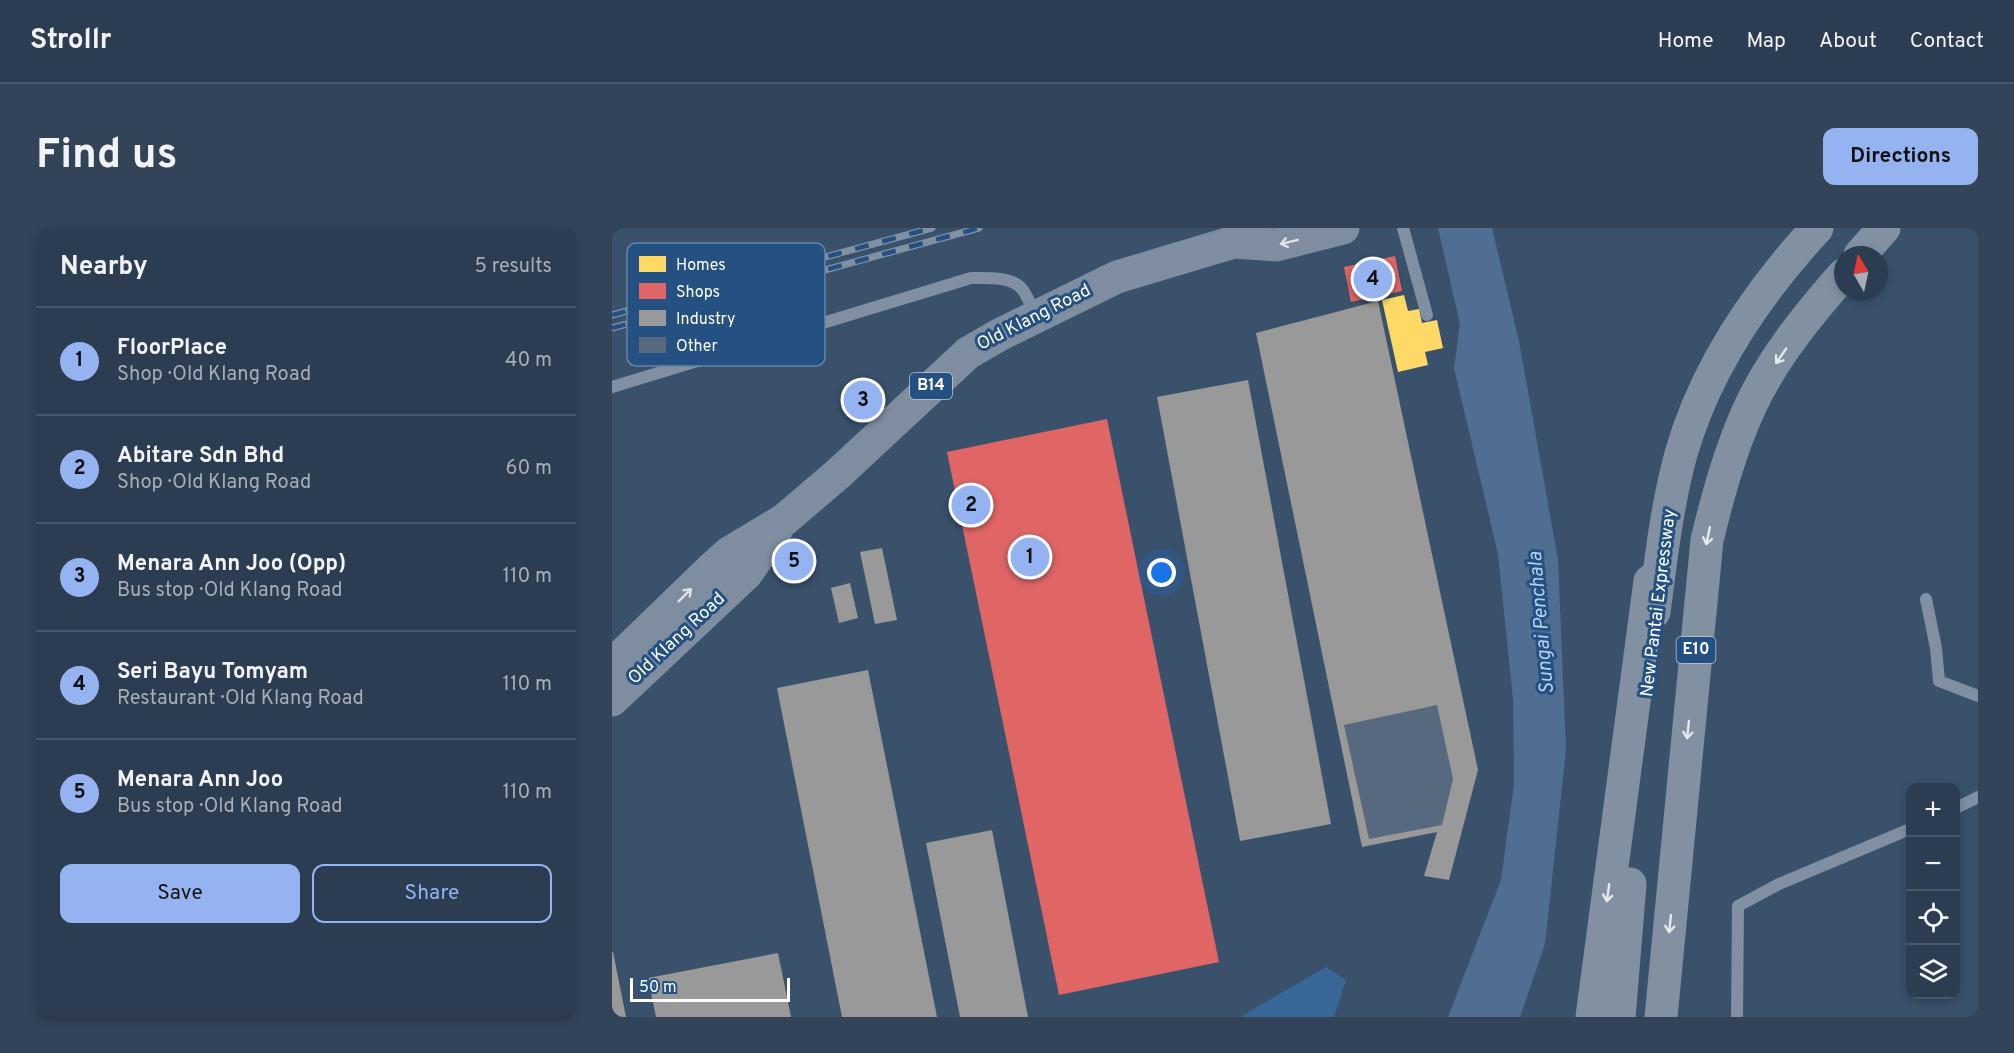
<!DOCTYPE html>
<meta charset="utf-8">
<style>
body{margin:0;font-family:Overpass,sans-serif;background:#344458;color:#f1f3f6}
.controls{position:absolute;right:18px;bottom:18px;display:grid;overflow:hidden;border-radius:12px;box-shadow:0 3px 9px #0003}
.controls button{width:54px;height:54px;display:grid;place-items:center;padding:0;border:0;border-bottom:2px solid #485668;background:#2c3d51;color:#f1f3f6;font:30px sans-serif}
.compass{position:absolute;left:1222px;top:18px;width:54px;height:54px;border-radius:50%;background:#2c3d51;box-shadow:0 3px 9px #0003;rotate:351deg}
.scale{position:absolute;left:18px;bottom:15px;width:160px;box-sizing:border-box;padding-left:6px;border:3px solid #fff;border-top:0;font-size:16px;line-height:21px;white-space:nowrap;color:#fff;-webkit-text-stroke:4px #245082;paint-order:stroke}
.you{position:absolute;left:550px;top:345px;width:21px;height:21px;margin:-15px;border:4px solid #fff;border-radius:50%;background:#1a73e8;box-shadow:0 0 0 9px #1a73e833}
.badge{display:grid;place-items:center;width:39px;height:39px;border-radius:50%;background:#95b2f1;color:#111;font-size:20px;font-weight:700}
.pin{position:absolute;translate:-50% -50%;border:3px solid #fff;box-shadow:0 2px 6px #0006}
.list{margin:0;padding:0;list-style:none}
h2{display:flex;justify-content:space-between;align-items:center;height:78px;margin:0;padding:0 24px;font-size:26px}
h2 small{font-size:20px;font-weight:400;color:#a6aeb7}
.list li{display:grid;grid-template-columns:39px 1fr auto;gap:18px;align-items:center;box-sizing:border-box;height:108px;padding:0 24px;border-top:2px solid #485668}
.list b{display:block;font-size:22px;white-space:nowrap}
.list p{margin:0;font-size:20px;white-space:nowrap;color:#a6aeb7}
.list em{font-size:20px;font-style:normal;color:#a6aeb7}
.actions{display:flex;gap:12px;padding:18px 24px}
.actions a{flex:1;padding:14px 0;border:2px solid #95b2f1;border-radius:12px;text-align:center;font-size:21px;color:#95b2f1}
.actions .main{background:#95b2f1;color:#111}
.icon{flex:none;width:33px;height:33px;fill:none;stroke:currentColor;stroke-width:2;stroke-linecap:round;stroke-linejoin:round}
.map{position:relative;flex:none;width:1366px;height:789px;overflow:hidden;border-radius:12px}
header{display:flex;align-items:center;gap:36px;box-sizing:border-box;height:84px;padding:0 30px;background:#2c3d51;border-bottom:2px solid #485668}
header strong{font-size:28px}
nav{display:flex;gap:33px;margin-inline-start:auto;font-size:21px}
.intro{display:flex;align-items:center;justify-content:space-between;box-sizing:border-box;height:144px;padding:0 36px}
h1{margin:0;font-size:42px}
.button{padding:15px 27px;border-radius:12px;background:#95b2f1;color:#111;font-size:21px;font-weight:700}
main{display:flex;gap:36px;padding:0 36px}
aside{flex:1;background:#2c3d51;border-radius:12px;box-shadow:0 3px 9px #0003}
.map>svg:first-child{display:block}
</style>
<header>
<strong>Strollr</strong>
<nav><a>Home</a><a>Map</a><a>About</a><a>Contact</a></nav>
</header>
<div class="intro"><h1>Find us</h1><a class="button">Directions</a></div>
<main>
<aside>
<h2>Nearby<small>5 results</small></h2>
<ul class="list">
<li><span class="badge">1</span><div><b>FloorPlace</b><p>Shop · Old Klang Road</p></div><em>40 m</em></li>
<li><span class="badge">2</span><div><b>Abitare Sdn Bhd</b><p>Shop · Old Klang Road</p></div><em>60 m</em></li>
<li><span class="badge">3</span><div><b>Menara Ann Joo (Opp)</b><p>Bus stop · Old Klang Road</p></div><em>110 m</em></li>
<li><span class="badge">4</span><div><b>Seri Bayu Tomyam</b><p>Restaurant · Old Klang Road</p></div><em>110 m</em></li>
<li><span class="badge">5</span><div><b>Menara Ann Joo</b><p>Bus stop · Old Klang Road</p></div><em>110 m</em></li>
</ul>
<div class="actions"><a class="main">Save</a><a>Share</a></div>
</aside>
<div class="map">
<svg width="1366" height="789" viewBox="0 0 1366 789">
<rect width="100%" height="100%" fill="#3a516c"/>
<polygon fill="#386798" points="714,739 734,752 722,789 628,789"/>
<polygon fill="#506e91" points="826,0 880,0 907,113 946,332 954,522 933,716 908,789 836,789 889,652 902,556 901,471 886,326 842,140 848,96"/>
<polygon fill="#ffd966" points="792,67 796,83 807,81 810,95 825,92 831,120 813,124 816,137 786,144 770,72"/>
<g fill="#e06666">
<polygon points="783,28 790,63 739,74 732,39"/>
<polygon points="755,107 824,437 731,456 662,126"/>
<polygon points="495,191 607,734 447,767 335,224"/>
</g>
<g fill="#999">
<polygon points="766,73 866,542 837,652 812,648 825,604 750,619 644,105"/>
<polygon points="636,152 719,596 628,613 545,169"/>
<polygon points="270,320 285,392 263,396 248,324"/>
<polygon points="238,355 246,390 227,395 219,360"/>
<polygon points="256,442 325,789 230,789 165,460"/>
<polygon points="380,602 416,789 348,789 314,615"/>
<polygon points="0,724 1,724 14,789 0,789"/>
<polygon points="166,725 179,789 44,789 36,750"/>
</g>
<polygon fill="#57697f" points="825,477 841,551 830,597 757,611 732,497"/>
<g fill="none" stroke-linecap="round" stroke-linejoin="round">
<g stroke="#8090a2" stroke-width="12">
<polyline points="791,0 815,87"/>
<path d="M 0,159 L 359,50 C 374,50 400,48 410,61 C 416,68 419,79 423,87"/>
<polyline points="1314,371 1324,420 1327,453 1366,468"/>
<polyline points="1344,580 1366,569"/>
<polyline points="1125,789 1126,678 1167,656 1298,601"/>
</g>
<g stroke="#7e8da0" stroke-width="33">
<polyline points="0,437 97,343 117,325 172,292 227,245 356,125 387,107 505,49 622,14 664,17 731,0"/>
<polyline points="0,472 134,346 164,303"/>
</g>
<g stroke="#8191a2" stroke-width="33">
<polyline points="1248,27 1272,0"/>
<polyline points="980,789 1038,353"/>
<polyline points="1007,789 1018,656"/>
<path d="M 1049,789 L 1095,312 C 1106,267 1118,223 1137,181 C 1159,132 1196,87 1231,47"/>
</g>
<defs>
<g id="rail">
<polyline points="0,87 320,0"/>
<polyline points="0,100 367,0"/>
</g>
</defs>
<use href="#rail" stroke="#8191a2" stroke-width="7"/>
<use href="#rail" stroke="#245082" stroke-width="4.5" stroke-dasharray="14" stroke-linecap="butt"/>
<path stroke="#8191a2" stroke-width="33" d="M 1042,384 C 1049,331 1055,277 1069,226 C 1093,141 1146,64 1205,0"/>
</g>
<defs><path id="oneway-shaft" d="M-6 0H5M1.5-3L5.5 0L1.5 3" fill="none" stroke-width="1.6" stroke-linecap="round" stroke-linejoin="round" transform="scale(1.5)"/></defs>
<g stroke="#dfe2e7">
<use href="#oneway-shaft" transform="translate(677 14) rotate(166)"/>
<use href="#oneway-shaft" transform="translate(73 367) rotate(-45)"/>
</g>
<g stroke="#e6e9ec">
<use href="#oneway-shaft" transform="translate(1169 128) rotate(125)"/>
<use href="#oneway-shaft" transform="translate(1096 308) rotate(102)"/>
<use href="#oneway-shaft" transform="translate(1076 502) rotate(96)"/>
<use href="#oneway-shaft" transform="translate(996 665) rotate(98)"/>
<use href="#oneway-shaft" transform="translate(1058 696) rotate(96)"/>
</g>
<g text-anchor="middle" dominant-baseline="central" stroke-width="6" stroke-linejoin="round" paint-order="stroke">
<g fill="#245082" stroke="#bdcada" stroke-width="1.5">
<rect x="298" y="145" width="42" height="26" rx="4.5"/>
<rect x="1064.5" y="409" width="39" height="26" rx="4.5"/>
</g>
<g font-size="16" font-weight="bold" fill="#fff">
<text x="319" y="158">B14</text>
<text x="1084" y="422">E10</text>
</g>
<g font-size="18" fill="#fff" stroke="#245082">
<text transform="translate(422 90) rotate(-27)">Old Klang Road</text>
<text transform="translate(1047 375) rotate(-83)">New Pantai Expressway</text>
<text transform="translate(65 411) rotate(-43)">Old Klang Road</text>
</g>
<g font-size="20" font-style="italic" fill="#b7d2ef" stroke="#245082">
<text transform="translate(930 395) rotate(-95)">Sungai Penchala</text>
</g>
</g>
<rect x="15" y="15" width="198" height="123" rx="9" fill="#245082" stroke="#6684a8" stroke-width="1.5"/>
<rect x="27" y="28" width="27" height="16" fill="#ffd966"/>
<rect x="27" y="55" width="27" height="16" fill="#e06666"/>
<rect x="27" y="82" width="27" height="16" fill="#999"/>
<rect x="27" y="109" width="27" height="16" fill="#57697f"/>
<g font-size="16" fill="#fff">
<text x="64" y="42">Homes</text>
<text x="64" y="69">Shops</text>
<text x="64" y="96">Industry</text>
<text x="64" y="123">Other</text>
</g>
</svg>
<div class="controls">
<button>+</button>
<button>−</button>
<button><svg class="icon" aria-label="locate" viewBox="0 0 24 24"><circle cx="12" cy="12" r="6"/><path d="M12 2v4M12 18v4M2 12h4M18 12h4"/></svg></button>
<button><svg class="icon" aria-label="layers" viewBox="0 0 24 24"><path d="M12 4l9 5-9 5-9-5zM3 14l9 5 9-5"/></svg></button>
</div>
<svg class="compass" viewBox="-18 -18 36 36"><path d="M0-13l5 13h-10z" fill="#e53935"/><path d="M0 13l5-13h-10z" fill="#a6aeb7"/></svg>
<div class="scale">50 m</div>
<div class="you"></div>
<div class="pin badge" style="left:418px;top:329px">1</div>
<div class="pin badge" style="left:359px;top:277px">2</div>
<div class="pin badge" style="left:251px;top:172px">3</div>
<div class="pin badge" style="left:761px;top:51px">4</div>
<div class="pin badge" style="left:182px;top:333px">5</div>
</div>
</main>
